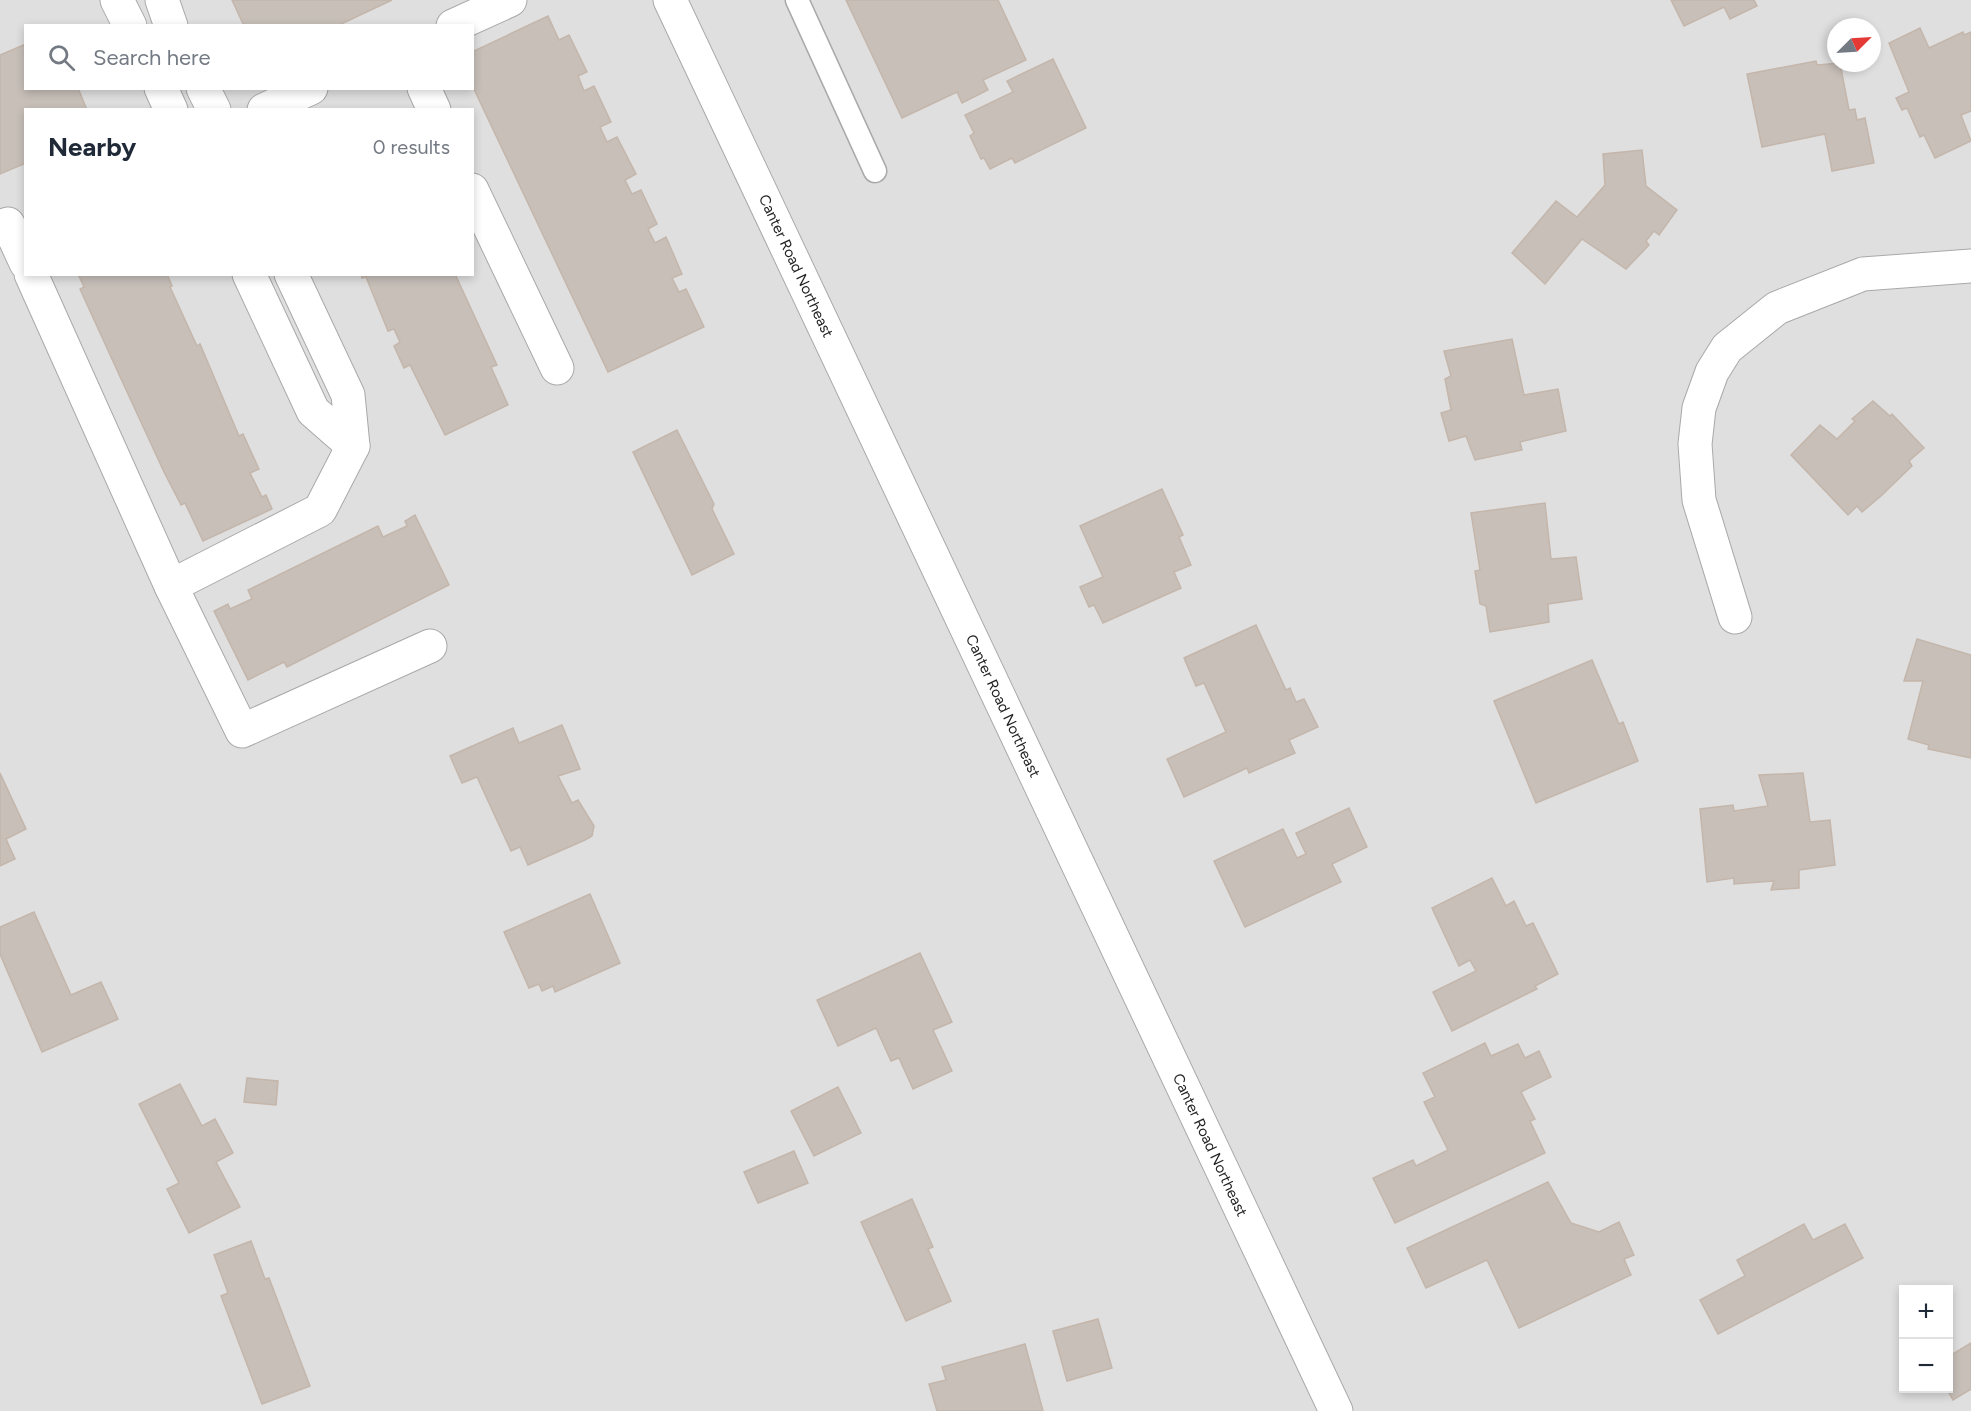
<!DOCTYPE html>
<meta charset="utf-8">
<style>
body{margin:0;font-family:Figtree,sans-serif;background:#f6f6f7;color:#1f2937}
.controls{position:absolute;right:18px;bottom:18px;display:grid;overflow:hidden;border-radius:0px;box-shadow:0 3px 9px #0003}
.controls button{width:54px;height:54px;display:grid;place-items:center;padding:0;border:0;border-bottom:2px solid #e0e1e3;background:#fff;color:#1f2937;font:30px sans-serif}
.compass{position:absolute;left:1827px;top:18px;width:54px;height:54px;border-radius:50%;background:#fff;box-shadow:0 3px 9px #0003;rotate:66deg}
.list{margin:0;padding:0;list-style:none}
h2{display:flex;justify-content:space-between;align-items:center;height:78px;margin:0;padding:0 24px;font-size:26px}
h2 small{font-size:20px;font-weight:400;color:#747a83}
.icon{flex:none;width:33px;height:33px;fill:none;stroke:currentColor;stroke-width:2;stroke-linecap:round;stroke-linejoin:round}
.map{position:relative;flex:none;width:1971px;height:1411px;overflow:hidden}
.search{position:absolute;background:#fff;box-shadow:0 3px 9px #0003;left:24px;top:24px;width:450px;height:66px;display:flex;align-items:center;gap:15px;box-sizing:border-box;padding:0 21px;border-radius:0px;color:#747a83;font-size:22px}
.panel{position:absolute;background:#fff;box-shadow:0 3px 9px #0003;left:24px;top:108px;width:450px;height:168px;border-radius:0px}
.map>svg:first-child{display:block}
</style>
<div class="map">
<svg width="1971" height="1411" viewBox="0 0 1971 1411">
<rect width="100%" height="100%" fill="#f2efe9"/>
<path fill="#e0dfdf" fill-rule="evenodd" d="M 0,0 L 1971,0 L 1971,1411 L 0,1411 ZM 26,26 L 472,26 L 472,88 L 26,88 ZM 1836,27 L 1872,27 L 1872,63 L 1836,63 ZM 26,110 L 472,110 L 472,274 L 26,274 ZM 1904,1290 L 1948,1290 L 1948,1388 L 1904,1388 Z"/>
<g fill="#c7bfb8" stroke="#c4b6ab" stroke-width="1.5">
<polygon points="232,0 392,0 337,26 244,26"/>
<polygon points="846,0 998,0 1026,60 983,80 988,90 962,103 957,92 902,118"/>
<polygon points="1671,0 1754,0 1757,6 1730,19 1724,7 1684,26"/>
<polygon points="548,16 559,40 569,35 587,72 578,76 584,91 594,86 611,122 600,127 607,142 617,137 636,174 625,180 632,194 641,190 657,224 648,229 655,243 666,237 682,274 672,278 679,292 686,289 704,327 608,372 472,85 472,52"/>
<polygon points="1920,28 1929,48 1963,32 1964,35 1971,32 1971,111 1961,115 1971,141 1935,158 1924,135 1920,137 1907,108 1902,110 1896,98 1909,92 1889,43"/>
<polygon points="26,44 26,88 78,88 87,110 26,110 26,163 0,174 0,55"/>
<polygon points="1053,59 1086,128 1015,163 1012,158 990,169 984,158 981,159 970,136 974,133 965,115 1013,92 1007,81"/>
<polygon points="1816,61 1817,65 1840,63 1849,110 1855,109 1857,120 1865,118 1874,163 1832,171 1825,134 1762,147 1747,74"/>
<polygon points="1642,150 1646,186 1677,210 1659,235 1654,231 1646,241 1649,245 1626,269 1582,239 1545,284 1512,253 1556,201 1577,217 1605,185 1603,154"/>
<polygon points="78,274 167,274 172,286 170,287 197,346 200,344 239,436 243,434 259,469 250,473 262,497 266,495 272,509 203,541 185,503 181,505 164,472 122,381 80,289 84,287"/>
<polygon points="361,274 455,274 497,365 491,367 508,405 445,435 410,365 404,368 394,346 400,342 394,329 388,331 366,277 362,278"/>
<polygon points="1512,339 1524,395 1558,389 1566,431 1520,442 1522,450 1475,460 1466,436 1449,441 1441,413 1451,410 1445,379 1451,376 1444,351"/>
<polygon points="1873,401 1890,416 1892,414 1924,448 1909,461 1912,466 1881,496 1862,512 1857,506 1848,515 1791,455 1820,425 1837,439 1855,421 1852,419"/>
<polygon points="677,430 714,504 712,509 734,554 692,575 633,452"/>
<polygon points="1162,489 1183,535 1179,537 1191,565 1174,572 1181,588 1103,623 1094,605 1089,607 1080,587 1103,577 1080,526"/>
<polygon points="1545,503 1551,559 1576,557 1582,599 1548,604 1549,622 1490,632 1486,606 1480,604 1475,571 1480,570 1471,513"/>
<polygon points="415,515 449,585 287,667 284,662 248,680 214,611 228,604 230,609 252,599 248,590 378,526 383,537 407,526 405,521"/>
<polygon points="1256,625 1286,690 1290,688 1296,702 1304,699 1318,727 1289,740 1295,753 1249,773 1247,768 1184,797 1167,759 1226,732 1204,683 1196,686 1184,658"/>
<polygon points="1917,639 1971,655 1971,758 1928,749 1929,745 1908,739 1923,681 1904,681"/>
<polygon points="1592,660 1619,724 1623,722 1638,761 1536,803 1494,701"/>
<polygon points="562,725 580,769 558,776 572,803 578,800 594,826 592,836 585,840 528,865 520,847 511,851 477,777 462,783 450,756 513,728 519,743"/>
<polygon points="0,773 26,829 6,839 15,859 0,866"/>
<polygon points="1803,773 1810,822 1830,820 1835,865 1799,870 1799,888 1771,890 1774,881 1734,884 1734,878 1707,882 1700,809 1733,805 1734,811 1768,806 1759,775"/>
<polygon points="1349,808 1367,847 1332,864 1341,882 1245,927 1214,861 1283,829 1297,858 1306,854 1296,833"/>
<polygon points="1492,878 1506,906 1514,901 1526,926 1533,923 1558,974 1535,986 1537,989 1452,1031 1433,992 1476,971 1470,960 1459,966 1432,908"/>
<polygon points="590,894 620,963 555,992 553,986 542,991 539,984 529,988 504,932"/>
<polygon points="34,912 71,995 101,982 118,1019 42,1052 0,954 0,927"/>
<polygon points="920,953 952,1022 933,1030 952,1071 913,1089 899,1058 891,1061 876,1028 838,1046 817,1000"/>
<polygon points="1485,1043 1491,1056 1518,1044 1525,1058 1539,1051 1551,1077 1521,1092 1535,1119 1530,1121 1545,1153 1395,1223 1373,1178 1413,1160 1416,1166 1448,1150 1424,1102 1435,1097 1423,1073"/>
<polygon points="247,1078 278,1081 276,1105 244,1102"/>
<polygon points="180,1084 202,1126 215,1119 233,1153 216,1162 240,1207 189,1233 167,1189 179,1183 139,1104"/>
<polygon points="838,1087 861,1133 814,1156 791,1111"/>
<polygon points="794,1151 808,1183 758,1203 744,1172"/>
<polygon points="1548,1182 1571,1223 1599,1232 1619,1222 1634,1255 1624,1259 1631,1275 1519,1328 1487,1260 1426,1288 1407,1248"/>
<polygon points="912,1199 933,1247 928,1249 951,1301 906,1321 861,1222"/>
<polygon points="1804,1224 1813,1240 1845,1224 1863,1258 1718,1334 1700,1300 1745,1276 1737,1260"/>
<polygon points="251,1241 265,1279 269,1278 310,1386 262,1404 221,1296 228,1293 214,1255"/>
<polygon points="1098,1319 1112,1368 1067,1381 1053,1331"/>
<polygon points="1971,1343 1971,1389 1953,1400 1946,1388 1948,1388 1948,1357"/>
<polygon points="1025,1344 1043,1411 937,1411 929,1384 946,1380 942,1367"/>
</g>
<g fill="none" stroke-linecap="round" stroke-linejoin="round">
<defs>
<polyline id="service" points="797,0 875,171"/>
<g id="minor">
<polyline points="117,0 130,26"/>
<polyline points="162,0 171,26"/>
<polyline points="670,0 1336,1411"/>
<polyline points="453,26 510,0"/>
<polyline points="161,88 171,110"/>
<polyline points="203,88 214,110"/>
<polyline points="424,88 434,110"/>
<polyline points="264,110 311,88"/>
<polyline points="472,190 557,368"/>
<polyline points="8,224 26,263"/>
<polyline points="31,274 171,586 242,731 430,646"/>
<polyline points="249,274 313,411 353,446"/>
<polyline points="171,586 320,510 353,446 348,395 291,274"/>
<polyline points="1735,617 1699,500 1695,444 1699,408 1712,372 1727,348 1777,308 1863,274 1971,266"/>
</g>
</defs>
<use href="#service" stroke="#a9a9a9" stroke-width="25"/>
<use href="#minor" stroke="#a9a9a9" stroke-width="35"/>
<use href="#service" stroke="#fff" stroke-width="22"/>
<use href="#minor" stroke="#fff" stroke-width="33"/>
</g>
<g text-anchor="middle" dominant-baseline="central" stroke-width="4.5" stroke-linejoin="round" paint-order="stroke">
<g font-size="15" fill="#222" stroke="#fff">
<text transform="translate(796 266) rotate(65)">Canter Road Northeast</text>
<text transform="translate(1003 706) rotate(65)">Canter Road Northeast</text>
<text transform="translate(1210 1145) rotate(65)">Canter Road Northeast</text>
</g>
</g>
</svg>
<div class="controls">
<button>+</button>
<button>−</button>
</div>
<svg class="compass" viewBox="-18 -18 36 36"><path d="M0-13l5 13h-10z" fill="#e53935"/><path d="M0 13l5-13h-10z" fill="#747a83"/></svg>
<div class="search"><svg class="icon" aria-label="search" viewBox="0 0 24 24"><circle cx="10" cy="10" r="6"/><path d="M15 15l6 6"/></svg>Search here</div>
<section class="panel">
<h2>Nearby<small>0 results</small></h2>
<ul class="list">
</ul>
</section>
</div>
